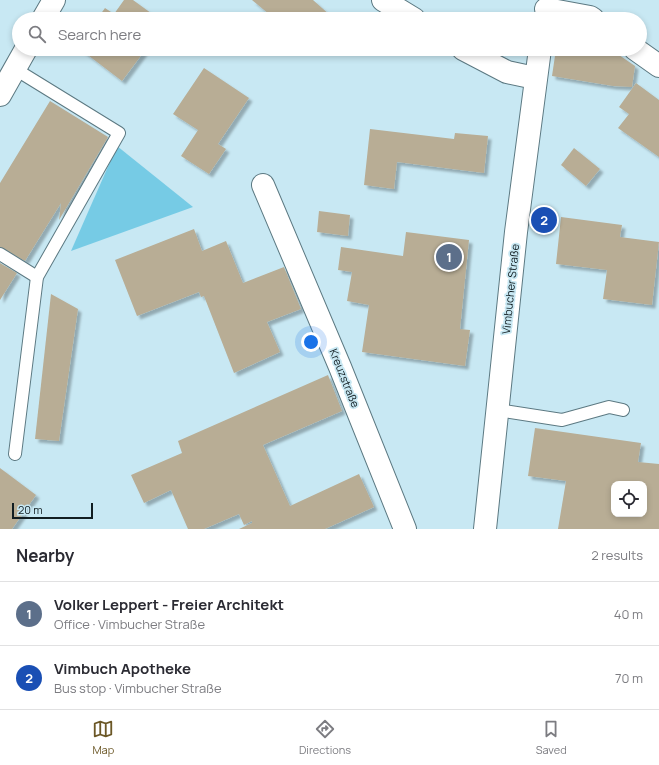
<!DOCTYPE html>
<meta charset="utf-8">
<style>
body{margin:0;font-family:Manrope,sans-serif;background:#f7f7f7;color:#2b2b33}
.controls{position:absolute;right:12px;bottom:12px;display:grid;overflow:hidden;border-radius:8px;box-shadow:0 2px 6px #0003}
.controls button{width:36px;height:36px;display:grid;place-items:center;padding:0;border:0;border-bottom:1px solid #e1e1e2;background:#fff;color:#2b2b33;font:20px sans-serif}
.scale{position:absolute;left:12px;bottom:10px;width:81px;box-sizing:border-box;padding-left:4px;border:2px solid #111d21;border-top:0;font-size:11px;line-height:14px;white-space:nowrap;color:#111d21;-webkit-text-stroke:3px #c8e8f3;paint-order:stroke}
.you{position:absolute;left:311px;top:342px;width:14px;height:14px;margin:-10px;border:3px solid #fff;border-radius:50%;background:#1a73e8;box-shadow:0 0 0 6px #1a73e833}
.badge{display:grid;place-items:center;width:26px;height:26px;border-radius:50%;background:#6b5726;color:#fff;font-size:13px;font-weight:700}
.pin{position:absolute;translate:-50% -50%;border:2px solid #fff;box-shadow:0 1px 4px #0006}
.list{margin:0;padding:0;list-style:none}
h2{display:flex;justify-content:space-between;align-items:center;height:52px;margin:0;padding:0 16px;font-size:17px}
h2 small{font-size:13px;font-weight:400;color:#7c7c81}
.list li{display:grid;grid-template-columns:26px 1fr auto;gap:12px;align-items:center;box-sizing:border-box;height:64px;padding:0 16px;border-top:1px solid #e1e1e2}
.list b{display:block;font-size:15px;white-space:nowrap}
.list p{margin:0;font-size:13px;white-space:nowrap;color:#7c7c81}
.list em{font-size:13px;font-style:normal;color:#7c7c81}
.icon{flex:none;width:22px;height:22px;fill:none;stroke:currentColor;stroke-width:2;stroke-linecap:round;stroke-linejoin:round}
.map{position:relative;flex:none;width:659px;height:529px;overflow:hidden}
.search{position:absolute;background:#fff;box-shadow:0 2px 6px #0003;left:12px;right:12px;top:12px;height:44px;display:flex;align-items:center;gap:10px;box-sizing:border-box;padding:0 14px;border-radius:22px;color:#7c7c81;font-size:15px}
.sheet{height:180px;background:#fff}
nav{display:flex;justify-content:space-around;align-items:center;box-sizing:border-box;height:56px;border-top:1px solid #e1e1e2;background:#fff;font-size:11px;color:#7c7c81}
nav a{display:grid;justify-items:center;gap:2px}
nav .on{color:#6b5726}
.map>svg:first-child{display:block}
</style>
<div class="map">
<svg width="659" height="529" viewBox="0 0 659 529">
<defs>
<filter id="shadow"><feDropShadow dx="3.5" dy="3.5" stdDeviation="1" flood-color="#0004"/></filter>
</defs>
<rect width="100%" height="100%" fill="#c8e8f3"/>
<polygon fill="#76cbe5" points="117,146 193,207 71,251"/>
<g fill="#b8ad95" fill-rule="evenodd" filter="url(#shadow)">
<polygon points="124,0 133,0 155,16 152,19 97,19 105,8 114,14"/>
<polygon points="252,0 313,0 331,16 329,19 275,19"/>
<polygon points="80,49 146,49 122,81"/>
<polygon points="556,49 581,49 619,55 635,66 632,87 613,86 552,76"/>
<polygon points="204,68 249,98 218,144 226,149 209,174 181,156 198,130 173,114"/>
<polygon points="636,83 659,100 659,157 618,128 629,114 619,107"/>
<polygon points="50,101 108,137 59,220 61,203 25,261 0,247 0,183"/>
<polygon points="370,129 454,139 455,133 488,136 484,173 397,162 394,189 364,185"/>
<polygon points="574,148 600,169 586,186 561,165"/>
<polygon points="319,211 350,215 348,236 317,232"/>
<polygon points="561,217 622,225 620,237 659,242 652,305 603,299 607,270 556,264"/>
<polygon points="194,229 202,251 226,241 243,283 284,267 301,309 267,322 280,352 234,373 204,296 201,297 199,292 137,316 115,260"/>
<polygon points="406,232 469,240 460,329 470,330 465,366 362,352 369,305 347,301 352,272 338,270 341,247 403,256"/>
<polygon points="0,263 17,273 0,300"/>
<polygon points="51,294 78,309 59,441 35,439"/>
<polygon points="328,375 342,411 263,445 290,506 359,474 374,507 325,529 239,529 252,523 252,521 244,525 239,514 204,529 188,529 171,490 144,503 131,475 182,453 178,441"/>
<path d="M 535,428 L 641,443 L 638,462 L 659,464 L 659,529 L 558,529 L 566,481 L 528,476 ZM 614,484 L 644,484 L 644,514 L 614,514 Z"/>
<polygon points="0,468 36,495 12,529 0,529"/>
</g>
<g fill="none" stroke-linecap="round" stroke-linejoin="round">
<defs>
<g id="service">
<polyline points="0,254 37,277"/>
<polyline points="497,410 562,420 609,407 623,410"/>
<polyline points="15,454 37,277 119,133 15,69"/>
</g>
<g id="minor">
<polyline points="383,0 414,19"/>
<polyline points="546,9 590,17 593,19"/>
<polyline points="43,19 54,0"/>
<polyline points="463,49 507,72 535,78"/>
<polyline points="635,49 659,66"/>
<polyline points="0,95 26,49"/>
<polyline points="263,185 340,367 405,529"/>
<polyline points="485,529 516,232 540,49"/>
</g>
</defs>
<use href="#service" stroke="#5c7982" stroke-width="14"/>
<use href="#minor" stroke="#5c7982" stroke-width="24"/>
<use href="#service" stroke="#fff" stroke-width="12"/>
<use href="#minor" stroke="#fff" stroke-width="22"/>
</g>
<g text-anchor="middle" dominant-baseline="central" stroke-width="3.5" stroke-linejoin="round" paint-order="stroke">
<g font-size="11" fill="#111d21" stroke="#c8e8f3">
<text transform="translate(510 289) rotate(-84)">Vimbucher Straße</text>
<text transform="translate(345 378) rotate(68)">Kreuzstraße</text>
</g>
</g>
</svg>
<div class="controls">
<button><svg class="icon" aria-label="locate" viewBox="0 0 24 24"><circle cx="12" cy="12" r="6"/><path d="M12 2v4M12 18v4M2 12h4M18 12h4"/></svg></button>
</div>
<div class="scale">20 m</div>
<div class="you"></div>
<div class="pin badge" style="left:449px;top:257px;background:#5c6f8a">1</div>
<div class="pin badge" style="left:544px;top:220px;background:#1a4fb4">2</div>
<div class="search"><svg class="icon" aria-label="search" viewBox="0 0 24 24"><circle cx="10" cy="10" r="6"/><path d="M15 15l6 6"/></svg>Search here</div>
</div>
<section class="sheet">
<h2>Nearby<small>2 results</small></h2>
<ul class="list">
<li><span class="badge" style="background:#5c6f8a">1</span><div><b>Volker Leppert - Freier Architekt</b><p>Office · Vimbucher Straße</p></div><em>40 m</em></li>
<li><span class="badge" style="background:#1a4fb4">2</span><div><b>Vimbuch Apotheke</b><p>Bus stop · Vimbucher Straße</p></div><em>70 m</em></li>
</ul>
</section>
<nav>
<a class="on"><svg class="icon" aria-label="map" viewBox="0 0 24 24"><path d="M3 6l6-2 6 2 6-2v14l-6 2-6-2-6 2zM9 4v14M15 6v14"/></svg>Map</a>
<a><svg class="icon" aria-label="directions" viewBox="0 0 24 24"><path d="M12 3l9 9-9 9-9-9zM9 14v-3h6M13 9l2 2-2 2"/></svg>Directions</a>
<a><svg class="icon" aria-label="saved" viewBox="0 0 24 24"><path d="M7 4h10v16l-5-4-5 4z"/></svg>Saved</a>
</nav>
